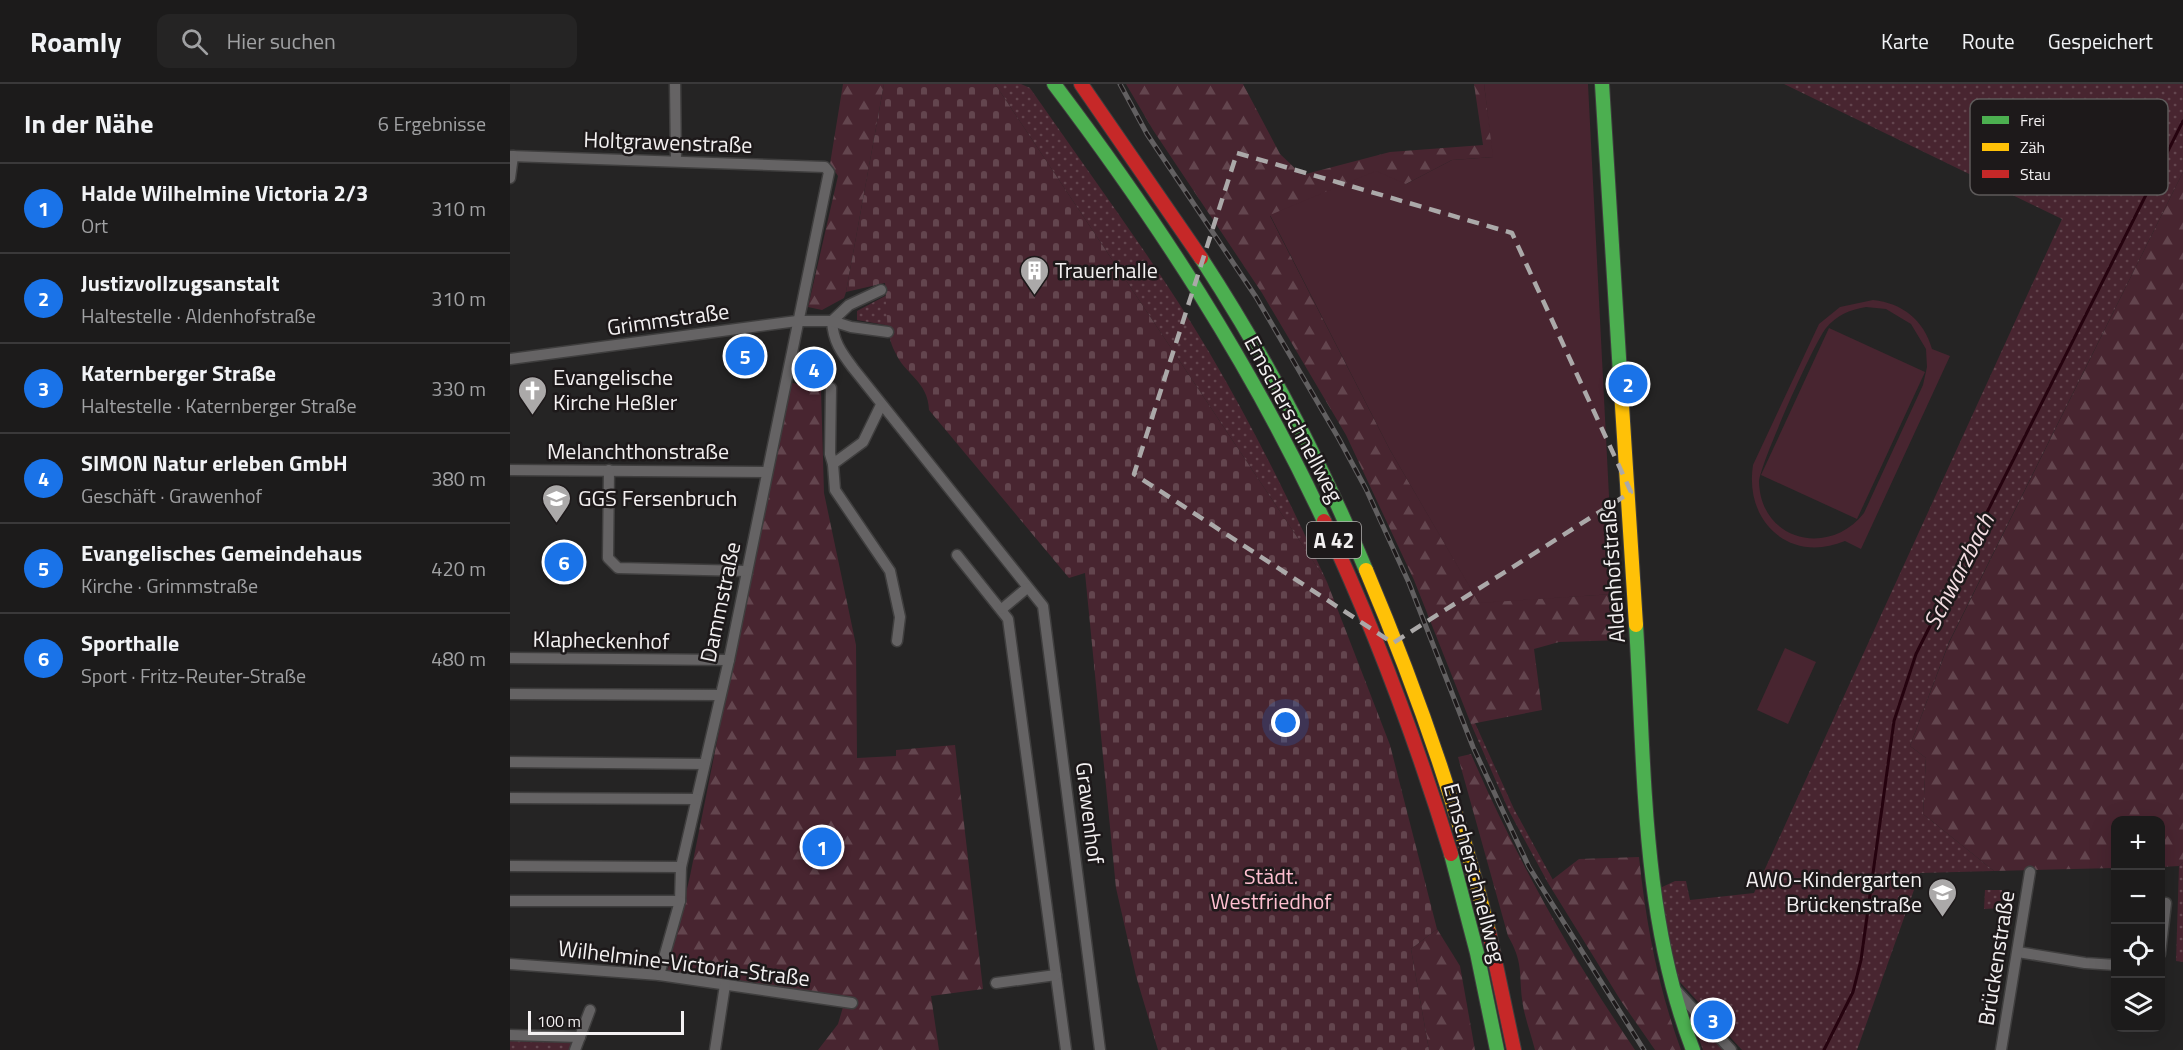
<!DOCTYPE html>
<html lang="de">
<meta charset="utf-8">
<style>
body{margin:0;font-family:"Titillium Web",sans-serif;background:#252424;color:#f1f3f6}
.controls{position:absolute;right:18px;bottom:18px;display:grid;overflow:hidden;border-radius:12px;box-shadow:0 6px 24px #0002}
.controls button{width:54px;height:54px;display:grid;place-items:center;padding:0;border:0;border-bottom:2px solid #3a393a;background:#1c1b1b;color:#f1f3f6;font:30px sans-serif}
.scale{position:absolute;left:18px;bottom:15px;width:156px;box-sizing:border-box;padding-left:6px;border:3px solid #f3f0f1;border-top:0;font-size:16px;line-height:21px;white-space:nowrap;color:#f3f0f1;-webkit-text-stroke:4px #1d191a;paint-order:stroke}
.you{position:absolute;left:776px;top:639px;width:21px;height:21px;margin:-15px;border:4px solid #fff;border-radius:50%;background:#1a73e8;box-shadow:0 0 0 9px #1a73e833}
.badge{display:grid;place-items:center;width:39px;height:39px;border-radius:50%;background:#1a73e8;color:#fff;font-size:20px;font-weight:700}
.pin{position:absolute;translate:-50% -50%;border:3px solid #fff;box-shadow:0 2px 6px #0006}
.list{margin:0;padding:0;list-style:none}
h2{display:flex;justify-content:space-between;align-items:center;height:78px;margin:0;padding:0 24px;font-size:26px}
h2 small{font-size:20px;font-weight:400;color:#a0a1a3}
.list li{display:grid;grid-template-columns:39px 1fr auto;gap:18px;align-items:center;box-sizing:border-box;height:90px;padding:0 24px;border-top:2px solid #3a393a}
.list b{display:block;font-size:22px;white-space:nowrap}
.list p{margin:0;font-size:20px;white-space:nowrap;color:#a0a1a3}
.list em{font-size:20px;font-style:normal;color:#a0a1a3}
.icon{flex:none;width:33px;height:33px;fill:none;stroke:currentColor;stroke-width:2;stroke-linecap:round;stroke-linejoin:round}
.map{position:relative;flex:none;width:1673px;height:966px;overflow:hidden}
header{display:flex;align-items:center;gap:36px;box-sizing:border-box;height:84px;padding:0 30px;background:#1c1b1b;border-bottom:2px solid #3a393a}
header strong{font-size:28px}
nav{display:flex;gap:33px;margin-inline-start:auto;font-size:21px}
.search{width:420px;height:54px;background:#252424;display:flex;align-items:center;gap:15px;box-sizing:border-box;padding:0 21px;border-radius:12px;color:#a0a1a3;font-size:22px}
main{display:flex}
aside{flex:1;background:#1c1b1b}
.map>svg:first-child{display:block}
</style>
<header>
<strong>Roamly</strong>
<div class="search"><svg class="icon" aria-label="search" viewBox="0 0 24 24"><circle cx="10" cy="10" r="6"/><path d="M15 15l6 6"/></svg>Hier suchen</div>
<nav><a>Karte</a><a>Route</a><a>Gespeichert</a></nav>
</header>
<main>
<aside>
<h2>In der Nähe<small>6 Ergebnisse</small></h2>
<ul class="list">
<li><span class="badge">1</span><div><b>Halde Wilhelmine Victoria 2/3</b><p>Ort</p></div><em>310 m</em></li>
<li><span class="badge">2</span><div><b>Justizvollzugsanstalt</b><p>Haltestelle · Aldenhofstraße</p></div><em>310 m</em></li>
<li><span class="badge">3</span><div><b>Katernberger Straße</b><p>Haltestelle · Katernberger Straße</p></div><em>330 m</em></li>
<li><span class="badge">4</span><div><b>SIMON Natur erleben GmbH</b><p>Geschäft · Grawenhof</p></div><em>380 m</em></li>
<li><span class="badge">5</span><div><b>Evangelisches Gemeindehaus</b><p>Kirche · Grimmstraße</p></div><em>420 m</em></li>
<li><span class="badge">6</span><div><b>Sporthalle</b><p>Sport · Fritz-Reuter-Straße</p></div><em>480 m</em></li>
</ul>
</aside>
<div class="map">
<svg width="1673" height="966" viewBox="0 0 1673 966">
<defs>
<pattern id="grass-dots" width="8" height="8" patternUnits="userSpaceOnUse" patternTransform="scale(1.5)"><rect width="8" height="8" fill="#482530"/><path d="M2 2h.1M6 6h.1" fill="none" stroke="#63454e" stroke-width="1.8" stroke-linecap="round"/></pattern>
<pattern id="forest-firs" width="22" height="20" patternUnits="userSpaceOnUse" patternTransform="scale(1.5)"><rect width="22" height="20" fill="#482530"/><path d="M5 1l3.5 6h-7zM16 11l3.5 6h-7z" fill="#63454e"/></pattern>
<pattern id="cemetery-stones" width="16" height="16" patternUnits="userSpaceOnUse" patternTransform="scale(1.5)"><rect width="16" height="16" fill="#482530"/><path d="M2 7V4a2 2 0 0 1 4 0v3zM10 15v-3a2 2 0 0 1 4 0v3z" fill="#63454e"/></pattern>
</defs>
<rect width="100%" height="100%" fill="#252424"/>
<g fill="url(#grass-dots)">
<path d="M 485,0 L 511,0 L 520,4 C 580,91 645,177 699,268 C 743,342 781,420 817,498 Z"/>
<polygon points="1274,0 1673,0 1673,88 1439,558 1400,662 1416,674 1413,730 1484,787 1410,789 1347,966 1232,966 1169,897 1157,855 1150,804 1165,797 1176,797 1180,816 1244,809 1552,135"/>
<polygon points="377,211 381,242 347,236 347,227"/>
<polygon points="965,639 1004,725 1043,796 1038,799 999,727 961,640"/>
<polygon points="1673,778 1673,878 1666,877 1669,782"/>
<polygon points="1475,806 1492,806 1491,824 1474,825"/>
<polygon points="1178,925 1215,966 1193,966"/>
<polygon points="0,955 57,955 64,959 62,966 0,966"/>
</g>
<g fill="url(#forest-firs)">
<polygon points="333,0 374,0 336,208 334,214 312,226 298,223 328,92 320,80"/>
<polygon points="616,0 733,0 770,70 792,91 880,68 973,61 964,0 974,0 984,73 942,76 896,100 760,132 880,366 969,518 1104,510 1110,519 1114,556 1049,558 1024,565 1032,626 961,640 904,496 836,351 752,209 643,46"/>
<polygon points="1673,88 1673,778 1669,782 1651,783 1650,736 1606,736 1605,784 1484,787 1413,730 1416,674 1400,662 1439,559"/>
<polygon points="279,298 311,306 314,409 346,561 347,674 386,672 386,666 445,661 473,905 421,912 429,966 308,966 328,940 336,913 174,888 157,889 180,792"/>
<path d="M 961,670 C 1006,774 1061,872 1125,966 L 1025,966 C 1021,950 1014,932 1012,915 C 1009,888 1013,878 998,852 L 948,673 Z"/>
<path d="M 1129,773 C 1136,840 1148,903 1171,966 L 1145,966 L 1111,917 L 1038,799 L 1069,775 Z"/>
<polygon points="927,845 950,882 965,966 919,966 901,865"/>
</g>
<path fill="url(#cemetery-stones)" d="M 374,0 L 485,0 L 817,498 L 880,661 L 927,845 L 901,865 L 919,966 L 648,966 L 626,892 L 606,804 L 575,489 L 559,494 L 419,326 C 418,297 395,291 385,268 C 375,249 377,220 375,199 L 336,208 Z"/>
<g fill="#482530" fill-rule="evenodd">
<polygon points="974,0 1078,0 1104,510 969,519 880,366 760,131 866,87 896,100 942,76 983,73"/>
<path d="M 1363,216 C 1392,219 1414,236 1422,265 L 1440,272 L 1351,465 L 1335,457 C 1280,480 1234,438 1243,381 L 1309,240 L 1330,223 ZM 1356,223 L 1376,225 L 1401,240 L 1416,265 L 1417,283 L 1413,301 L 1354,429 C 1320,473 1251,458 1249,398 C 1249,382 1304,259 1316,244 C 1327,231 1339,226 1356,223 Z"/>
<polygon points="1319,244 1415,288 1347,435 1251,391"/>
<polygon points="1275,564 1306,578 1278,640 1247,626"/>
</g>
<g fill="none" stroke-linecap="round" stroke-linejoin="round">
<polyline stroke="#26030f" stroke-width="3" points="1314,966 1343,908 1351,876 1384,637 1406,570 1673,37"/>
<defs>
<g id="street">
<polyline points="165,0 166,77"/>
<polyline points="0,72 315,83 319,88 219,576 171,783 170,817 149,891"/>
<polyline points="0,94 3,72"/>
<path d="M 322,237 C 323,257 331,268 343,284 L 533,522 L 590,966"/>
<polyline points="322,237 339,221 371,206"/>
<polyline points="0,275 287,237 322,237 341,243 378,248"/>
<polyline points="321,304 320,370 323,380"/>
<polyline points="371,321 353,358 323,380 325,406 380,487 390,533 387,557"/>
<polyline points="0,386 257,388"/>
<polyline points="99,386 98,474 108,484 237,487"/>
<polyline points="447,471 498,535 556,966"/>
<polyline points="492,525 517,504"/>
<polyline points="0,574 219,576"/>
<polyline points="0,610 210,611"/>
<polyline points="0,678 194,680"/>
<polyline points="0,714 186,715"/>
<polyline points="0,782 171,783"/>
<polyline points="0,817 170,817"/>
<polyline points="1508,868 1575,879 1606,881"/>
<polyline points="1650,870 1656,819"/>
<polyline points="0,880 149,891 342,919"/>
<polyline points="486,899 546,891"/>
<polyline points="1164,904 1221,966"/>
<polyline points="0,951 70,953"/>
<polyline points="65,966 80,926"/>
<polyline points="205,966 215,901"/>
<polyline points="1491,966 1520,788"/>
</g>
<g id="fast">
<path d="M 544,0 C 649,139 740,279 814,437"/>
<polyline points="1092,0 1111,306"/>
<path d="M 691,174 C 755,272 811,378 856,486"/>
<path d="M 1126,541 C 1135,683 1131,831 1183,966"/>
<polyline points="941,770 967,869 987,966"/>
</g>
<g id="slow">
<polyline points="1111,306 1126,541"/>
<path d="M 856,486 C 906,604 948,724 979,848"/>
</g>
<g id="jam">
<polyline points="571,0 691,174"/>
<path d="M 814,437 C 865,546 906,656 941,770"/>
<polyline points="979,848 1004,966"/>
</g>
</defs>
<use href="#street" stroke="#3f3e3e" stroke-width="13"/>
<use href="#fast" stroke="#3f3e3e" stroke-width="16"/>
<use href="#slow" stroke="#3f3e3e" stroke-width="16"/>
<use href="#jam" stroke="#3f3e3e" stroke-width="16"/>
<use href="#street" stroke="#656364" stroke-width="10"/>
<use href="#fast" stroke="#4caf50" stroke-width="14"/>
<use href="#slow" stroke="#ffc107" stroke-width="14"/>
<use href="#jam" stroke="#c62828" stroke-width="14"/>
<defs>
<polyline id="rail" points="610,0 637,50 746,213 829,355 856,405 899,499 963,663 1019,783 1134,966"/>
</defs>
<use href="#rail" stroke="#626061" stroke-width="5"/>
<use href="#rail" stroke="#1d191a" stroke-width="3" stroke-dasharray="9" stroke-linecap="butt"/>
</g>
<path fill="none" stroke="#aba9a9" stroke-width="4.5" stroke-dasharray="12 8" stroke-linejoin="round" d="M 727,69 L 1002,149 L 1121,408 L 883,559 L 624,390 Z"/>
<defs>
<symbol id="building-pin" viewBox="-11 -11 22 30"><path d="M0 17L-7.5 6A9.5 9.5 0 1 1 7.5 6Z" fill="#aba9a9" stroke="#1d191a"/><path d="M-4-6H4V6H1V3H-1V6H-4ZM-2.5-4.3h1.7v1.8h-1.7ZM.8-4.3h1.7v1.8H.8ZM-2.5-1h1.7V.8h-1.7ZM.8-1h1.7V.8H.8Z" fill="#fff"/></symbol>
<symbol id="church-pin" viewBox="-11 -11 22 30"><path d="M0 17L-7.5 6A9.5 9.5 0 1 1 7.5 6Z" fill="#aba9a9" stroke="#1d191a"/><path d="M-1.2-6h2.4v3.5h3.3v2.4h-3.3V6h-2.4V-.1h-3.3v-2.4h3.3Z" fill="#fff"/></symbol>
<symbol id="school-pin" viewBox="-11 -11 22 30"><path d="M0 17L-7.5 6A9.5 9.5 0 1 1 7.5 6Z" fill="#aba9a9" stroke="#1d191a"/><path d="M0-5L7-2L0 1L-7-2ZM-4 1L0 2.5L4 1V4Q0 6-4 4Z" fill="#fff"/></symbol>
</defs>
<g fill-rule="evenodd">
<use href="#building-pin" x="508" y="170" width="33" height="45"/>
<use href="#church-pin" x="6" y="290" width="33" height="45"/>
<use href="#school-pin" x="30" y="398" width="33" height="45"/>
<use href="#school-pin" x="1416" y="792" width="33" height="45"/>
</g>
<g text-anchor="middle" dominant-baseline="central" stroke-width="5" stroke-linejoin="round" paint-order="stroke">
<rect fill="#1d191a" stroke="#b3b0b0" stroke-width="1.5" x="797" y="438" width="54" height="36" rx="4.5"/>
<g font-size="21" font-weight="bold" fill="#f3f0f1">
<text x="824" y="456">A 42</text>
</g>
<g font-size="22" fill="#f3f0f1" stroke="#1d191a">
<text transform="translate(158 58) rotate(2)">Holtgrawenstraße</text>
<text transform="translate(158 235) rotate(-8)">Grimmstraße</text>
<text transform="translate(784 335) rotate(62)">Emscherschnellweg</text>
<text x="128" y="367">Melanchthonstraße</text>
<text transform="translate(1102 487) rotate(-94)">Aldenhofstraße</text>
<text transform="translate(210 518) rotate(-78)">Dammstraße</text>
<text transform="translate(91 556) rotate(1)">Klapheckenhof</text>
<text transform="translate(580 729) rotate(83)">Grawenhof</text>
<text transform="translate(965 789) rotate(75)">Emscherschnellweg</text>
<text transform="translate(1486 874) rotate(-81)">Brückenstraße</text>
<text transform="translate(174 879) rotate(7)">Wilhelmine-Victoria-Straße</text>
</g>
<g font-size="22" fill="#f3f0f1" stroke="#1d191a" text-anchor="start">
<text x="545" y="186">Trauerhalle</text>
<text x="43" y="293">Evangelische<tspan x="43" dy="25">Kirche Heßler</tspan></text>
<text x="68" y="414">GGS Fersenbruch</text>
<text x="1412" y="795" text-anchor="end">AWO-Kindergarten<tspan x="1412" dy="25">Brückenstraße</tspan></text>
</g>
<g font-size="22" fill="#febfd0" stroke="#1d191a">
<text x="761" y="792">Städt.<tspan x="761" dy="25">Westfriedhof</tspan></text>
</g>
<g font-size="24" font-style="italic" fill="#f3dde2" stroke="#1d191a">
<text transform="translate(1448 487) rotate(-63)">Schwarzbach</text>
</g>
</g>
<rect x="1460" y="15" width="198" height="96" rx="9" fill="#1d191a" stroke="#5d5a5a" stroke-width="1.5"/>
<rect x="1472" y="32" width="27" height="8" fill="#4caf50"/>
<rect x="1472" y="59" width="27" height="8" fill="#ffc107"/>
<rect x="1472" y="86" width="27" height="8" fill="#c62828"/>
<g font-size="16" fill="#f3f0f1">
<text x="1510" y="42">Frei</text>
<text x="1510" y="69">Zäh</text>
<text x="1510" y="96">Stau</text>
</g>
</svg>
<div class="controls">
<button>+</button>
<button>−</button>
<button><svg class="icon" aria-label="locate" viewBox="0 0 24 24"><circle cx="12" cy="12" r="6"/><path d="M12 2v4M12 18v4M2 12h4M18 12h4"/></svg></button>
<button><svg class="icon" aria-label="layers" viewBox="0 0 24 24"><path d="M12 4l9 5-9 5-9-5zM3 14l9 5 9-5"/></svg></button>
</div>
<div class="scale">100 m</div>
<div class="you"></div>
<div class="pin badge" style="left:312px;top:763px">1</div>
<div class="pin badge" style="left:1118px;top:300px">2</div>
<div class="pin badge" style="left:1203px;top:936px">3</div>
<div class="pin badge" style="left:304px;top:285px">4</div>
<div class="pin badge" style="left:235px;top:272px">5</div>
<div class="pin badge" style="left:54px;top:478px">6</div>
</div>
</main>
